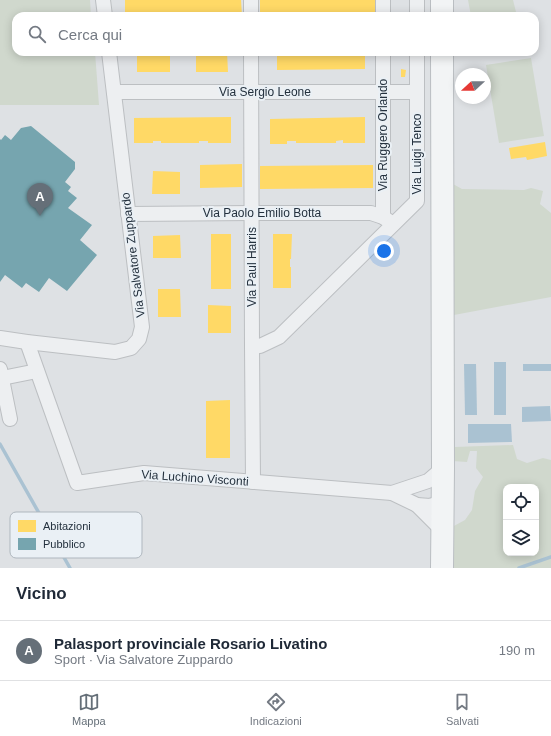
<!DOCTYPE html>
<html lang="it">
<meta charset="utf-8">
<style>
body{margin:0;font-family:Arial,sans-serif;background:#f2f2f3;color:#1f2937}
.controls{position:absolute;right:12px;bottom:12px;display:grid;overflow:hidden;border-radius:8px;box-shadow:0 2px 10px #0003}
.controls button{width:36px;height:36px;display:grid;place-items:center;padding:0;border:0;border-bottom:1px solid #e0e1e3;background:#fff;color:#1f2937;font:20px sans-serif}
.compass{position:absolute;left:455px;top:68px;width:36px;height:36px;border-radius:50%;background:#fff;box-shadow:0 2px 10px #0003;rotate:249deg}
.you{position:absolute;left:384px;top:251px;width:14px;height:14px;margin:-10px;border:3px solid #fff;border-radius:50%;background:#1a73e8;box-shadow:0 0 0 6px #1a73e833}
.badge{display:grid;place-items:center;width:26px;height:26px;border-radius:50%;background:#656f78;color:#fff;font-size:13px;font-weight:700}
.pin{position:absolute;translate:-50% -33px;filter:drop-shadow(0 1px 2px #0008)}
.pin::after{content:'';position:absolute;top:21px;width:14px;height:12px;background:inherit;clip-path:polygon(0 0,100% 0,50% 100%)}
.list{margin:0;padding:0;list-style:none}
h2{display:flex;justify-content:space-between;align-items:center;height:52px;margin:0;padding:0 16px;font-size:17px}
h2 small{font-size:13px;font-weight:400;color:#747a83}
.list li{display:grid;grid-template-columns:26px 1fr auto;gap:12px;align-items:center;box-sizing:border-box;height:60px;padding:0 16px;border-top:1px solid #e0e1e3}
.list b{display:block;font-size:15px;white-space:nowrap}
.list p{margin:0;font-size:13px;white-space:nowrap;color:#747a83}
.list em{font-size:13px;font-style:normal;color:#747a83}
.icon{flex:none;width:22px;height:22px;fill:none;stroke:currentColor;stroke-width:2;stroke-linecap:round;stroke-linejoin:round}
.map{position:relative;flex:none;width:551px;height:568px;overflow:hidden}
.search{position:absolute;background:#fff;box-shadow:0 2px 10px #0003;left:12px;right:12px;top:12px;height:44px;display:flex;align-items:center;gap:10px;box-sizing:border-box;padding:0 14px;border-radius:12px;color:#747a83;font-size:15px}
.sheet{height:112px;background:#fff}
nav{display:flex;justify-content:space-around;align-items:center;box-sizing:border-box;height:56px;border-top:1px solid #e0e1e3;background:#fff;font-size:11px;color:#747a83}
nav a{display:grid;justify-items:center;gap:2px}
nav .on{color:#656f78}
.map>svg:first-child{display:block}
</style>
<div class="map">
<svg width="551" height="568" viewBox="0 0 551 568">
<rect width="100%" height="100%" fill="#dee1e4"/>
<g fill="#d0d8cd" fill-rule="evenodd">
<polygon points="0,0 90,0 91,16 16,16 16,52 95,52 99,105 0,105"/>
<polygon points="468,0 513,0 517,16 471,16"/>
<polygon points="531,58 544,136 499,143 486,65"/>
<path d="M 453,184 L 462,189 L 524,190 L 531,188 L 543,191 L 540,204 L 551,213 L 551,297 L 454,315 L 455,447 L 513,445 L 517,459 L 527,463 L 543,458 L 551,460 L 551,568 L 451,568 L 452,527 L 465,520 L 472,510 L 475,491 L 483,477 L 476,468 L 477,451 L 470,451 L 467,462 L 452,461 ZM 506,487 L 536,487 L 536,553 L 506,553 Z"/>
</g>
<g fill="#aac2d2">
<rect x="494" y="362" width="12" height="53"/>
<polygon points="464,364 476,364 477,415 465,415"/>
<rect x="523" y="364" width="28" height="7"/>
<polygon points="550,406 551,421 522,422 522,407"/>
<polygon points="468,424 511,424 512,442 468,443"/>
</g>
<g fill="#ffd966">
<polygon points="125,0 241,0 242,16 125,16"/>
<rect x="260" y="0" width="118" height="16"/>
<rect x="137" y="52" width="33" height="20"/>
<polygon points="196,52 227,52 228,72 196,72"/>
<polygon points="277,52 365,52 365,69 277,70"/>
<polygon points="401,69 406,70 405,77 401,77"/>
<polygon points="231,117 231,143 208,143 208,141 199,141 199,143 161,143 161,141 153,141 153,143 134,143 134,118"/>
<polygon points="365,117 365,143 343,143 343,140 336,141 336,143 296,143 296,141 287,141 287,144 270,144 270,119"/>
<polygon points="545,142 547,156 527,160 526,157 511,159 509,148"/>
<polygon points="242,164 242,187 200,188 200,165"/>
<polygon points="373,165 373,188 260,189 260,166"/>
<polygon points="153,171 180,172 180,194 152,194"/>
<rect x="211" y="234" width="20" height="55"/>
<polygon points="273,234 292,234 291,259 290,259 290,267 291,267 291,288 273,288"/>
<polygon points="180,235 181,258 153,258 153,236"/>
<polygon points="158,289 180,289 181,317 158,317"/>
<polygon points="208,305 231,306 231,333 208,333"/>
<polygon points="230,400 230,458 206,458 206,401"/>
</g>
<polygon fill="#76a5af" points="31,126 75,162 75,169 65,182 71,187 68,191 77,198 68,208 92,225 80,240 97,255 67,291 49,278 39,292 26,283 22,288 5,275 0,282 0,139 1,140 5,135 11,140 21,128"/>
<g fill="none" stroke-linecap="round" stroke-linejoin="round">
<g stroke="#aac2d2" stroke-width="3.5">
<polyline points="0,444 70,568"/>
<polyline points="519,568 551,557"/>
</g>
<defs>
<g id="street">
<polyline points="103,0 105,16"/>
<polyline points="251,0 251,16"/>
<polyline points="417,0 417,16"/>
<polyline points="383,16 383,0"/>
<polyline points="251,52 252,346 253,482"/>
<polyline points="114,92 417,92"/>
<polyline points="128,214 252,213 371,213 383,217 393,224"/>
<polyline points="383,217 383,52"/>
<polyline points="0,338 27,342 115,352 131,348 139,339 142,327 109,52"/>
<polyline points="27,342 77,483 144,473 392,493"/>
<polyline points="252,346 260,346 279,337 417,201 417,52"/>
<polyline points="0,369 10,419"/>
<polyline points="2,378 37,371"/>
<polyline points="443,502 430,506 417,505 392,493 428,481 443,468"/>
<polyline points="417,505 442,530"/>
</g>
<g id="primary">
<polyline points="442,0 442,16"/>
<polyline points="442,52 443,468 442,568"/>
</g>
</defs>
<use href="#street" stroke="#bcbfc2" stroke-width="16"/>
<use href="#primary" stroke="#babec2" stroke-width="24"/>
<use href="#street" stroke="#edeff1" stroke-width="14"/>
<use href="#primary" stroke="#f2f4f5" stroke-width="22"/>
</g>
<g text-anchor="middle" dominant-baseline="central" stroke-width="4" stroke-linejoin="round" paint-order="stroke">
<g font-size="12" fill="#24313e" stroke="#eaf0f5">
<text x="265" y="92">Via Sergio Leone</text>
<text transform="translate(383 135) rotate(-90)">Via Ruggero Orlando</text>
<text transform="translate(417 154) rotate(-90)">Via Luigi Tenco</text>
<text x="262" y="213">Via Paolo Emilio Botta</text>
<text transform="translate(133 255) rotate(-97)">Via Salvatore Zuppardo</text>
<text transform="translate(252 267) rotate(-90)">Via Paul Harris</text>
<text transform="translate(195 478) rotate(4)">Via Luchino Visconti</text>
</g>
</g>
<rect x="10" y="512" width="132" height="46" rx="6" fill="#eaf0f5" stroke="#afb7be" stroke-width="1"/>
<rect x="18" y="520" width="18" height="12" fill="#ffd966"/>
<rect x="18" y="538" width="18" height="12" fill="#76a5af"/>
<g font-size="11" fill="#24313e">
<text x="43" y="530">Abitazioni</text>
<text x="43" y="548">Pubblico</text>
</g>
</svg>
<div class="controls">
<button><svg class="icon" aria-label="locate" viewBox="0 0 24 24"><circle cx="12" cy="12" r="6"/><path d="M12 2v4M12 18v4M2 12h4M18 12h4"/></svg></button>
<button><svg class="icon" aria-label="layers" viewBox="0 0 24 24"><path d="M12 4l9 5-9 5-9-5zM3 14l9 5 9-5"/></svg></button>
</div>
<svg class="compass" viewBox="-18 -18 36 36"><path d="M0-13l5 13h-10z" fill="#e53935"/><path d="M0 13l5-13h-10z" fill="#747a83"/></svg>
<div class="you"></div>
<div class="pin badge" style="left:40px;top:216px">A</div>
<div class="search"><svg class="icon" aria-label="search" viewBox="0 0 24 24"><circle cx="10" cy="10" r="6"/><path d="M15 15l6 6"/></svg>Cerca qui</div>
</div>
<section class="sheet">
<h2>Vicino<small></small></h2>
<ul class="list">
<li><span class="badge">A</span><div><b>Palasport provinciale Rosario Livatino</b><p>Sport · Via Salvatore Zuppardo</p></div><em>190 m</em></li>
</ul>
</section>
<nav>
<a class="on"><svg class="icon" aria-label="map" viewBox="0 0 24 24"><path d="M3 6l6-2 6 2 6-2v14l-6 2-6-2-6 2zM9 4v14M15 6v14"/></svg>Mappa</a>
<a><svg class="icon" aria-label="directions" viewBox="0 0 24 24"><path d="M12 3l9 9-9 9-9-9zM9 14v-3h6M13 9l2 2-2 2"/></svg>Indicazioni</a>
<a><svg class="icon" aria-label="saved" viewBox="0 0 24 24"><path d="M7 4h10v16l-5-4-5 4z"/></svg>Salvati</a>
</nav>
